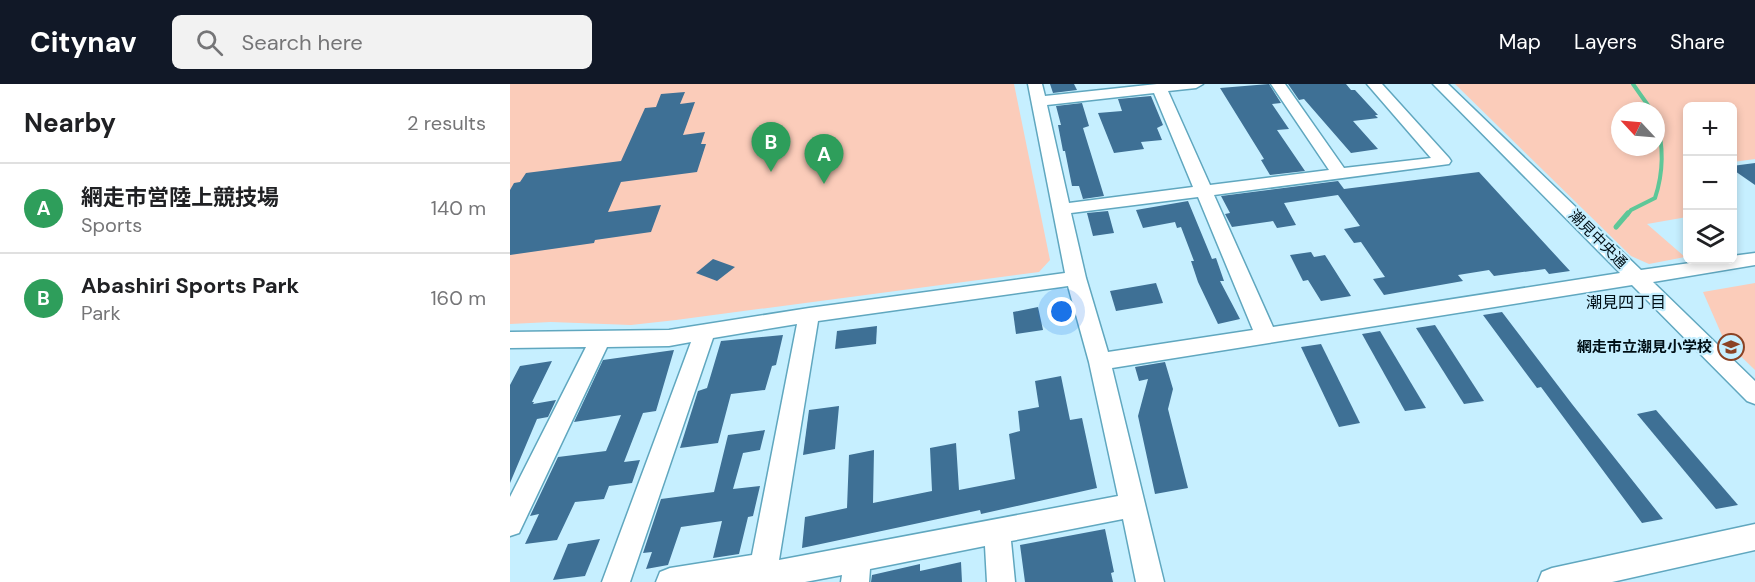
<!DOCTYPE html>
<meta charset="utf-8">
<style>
body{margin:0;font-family:"DM Sans","Noto Sans JP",sans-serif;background:#f2f2f2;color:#202124}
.controls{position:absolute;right:18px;top:18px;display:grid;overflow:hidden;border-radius:9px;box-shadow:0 3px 9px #0003}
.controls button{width:54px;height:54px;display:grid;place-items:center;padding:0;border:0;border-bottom:2px solid #e0e0e0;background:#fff;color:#202124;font:30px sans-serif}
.compass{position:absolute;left:1101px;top:18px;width:54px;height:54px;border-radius:50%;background:#fff;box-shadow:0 3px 9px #0003;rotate:296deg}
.you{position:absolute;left:552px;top:228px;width:21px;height:21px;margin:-15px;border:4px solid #fff;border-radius:50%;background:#1a73e8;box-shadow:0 0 0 9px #1a73e833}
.badge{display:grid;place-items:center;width:39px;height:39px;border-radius:50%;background:#111827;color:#fff;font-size:20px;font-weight:700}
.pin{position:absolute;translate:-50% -50px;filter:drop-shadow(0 2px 3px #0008)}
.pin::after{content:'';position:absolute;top:32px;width:21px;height:18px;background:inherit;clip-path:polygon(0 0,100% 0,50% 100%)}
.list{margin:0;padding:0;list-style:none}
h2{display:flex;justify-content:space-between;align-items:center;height:78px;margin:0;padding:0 24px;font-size:26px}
h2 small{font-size:20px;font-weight:400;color:#757577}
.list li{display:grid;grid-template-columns:39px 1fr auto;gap:18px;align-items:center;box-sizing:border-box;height:90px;padding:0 24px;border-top:2px solid #e0e0e0}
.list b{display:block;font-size:22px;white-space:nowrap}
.list p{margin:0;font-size:20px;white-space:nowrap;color:#757577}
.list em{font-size:20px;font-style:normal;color:#757577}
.icon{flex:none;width:33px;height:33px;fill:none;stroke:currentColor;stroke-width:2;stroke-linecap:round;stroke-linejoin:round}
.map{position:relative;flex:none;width:1245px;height:498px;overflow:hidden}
header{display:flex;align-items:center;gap:36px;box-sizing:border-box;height:84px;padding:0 30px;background:#111827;color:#fff}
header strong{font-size:28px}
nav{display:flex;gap:33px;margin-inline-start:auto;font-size:21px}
.search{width:420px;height:54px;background:#f2f2f2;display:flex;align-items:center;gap:15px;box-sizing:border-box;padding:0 21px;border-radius:9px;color:#757577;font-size:22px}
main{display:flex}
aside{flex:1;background:#fff}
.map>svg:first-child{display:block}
</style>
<header>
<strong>Citynav</strong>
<div class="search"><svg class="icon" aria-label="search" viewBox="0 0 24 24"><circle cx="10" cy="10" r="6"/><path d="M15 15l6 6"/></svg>Search here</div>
<nav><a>Map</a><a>Layers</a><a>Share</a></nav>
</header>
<main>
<aside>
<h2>Nearby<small>2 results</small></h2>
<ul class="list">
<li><span class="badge" style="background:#2e9e5b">A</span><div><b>網走市営陸上競技場</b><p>Sports</p></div><em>140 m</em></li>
<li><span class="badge" style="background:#2e9e5b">B</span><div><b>Abashiri Sports Park</b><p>Park</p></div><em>160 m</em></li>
</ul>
</aside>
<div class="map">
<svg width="1245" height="498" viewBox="0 0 1245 498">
<rect width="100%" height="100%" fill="#c6efff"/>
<g fill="#fbccba" fill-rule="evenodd">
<polygon points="0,0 504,0 540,176 529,188 166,236 121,241 41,238 0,240"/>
<path d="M 945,0 L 1245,0 L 1245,75 L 1223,78 L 1222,22 L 1178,22 L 1177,133 L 1137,140 L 1175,173 L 1139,180 L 1121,172 ZM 1110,27 L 1146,27 L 1146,63 L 1110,63 Z"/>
<polygon points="1245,199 1245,286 1214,256 1193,208"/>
</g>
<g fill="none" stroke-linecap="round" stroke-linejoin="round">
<g stroke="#5ec798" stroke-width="4">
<polyline points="1123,0 1142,27"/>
<path d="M 1117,131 L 1121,126 L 1145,114 C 1154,87 1154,62 1146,35"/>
</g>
<polyline stroke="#5ec798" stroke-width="5" points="1106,143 1118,129"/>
</g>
<g fill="#3e7095">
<polygon points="540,0 564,0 567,6 543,9"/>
<polygon points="759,0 771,19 762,20 779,45 767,46 795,87 760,91 751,76 754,75 710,4"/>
<polygon points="778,0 836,0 841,6 845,6 868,31 865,31 868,34 843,37 868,65 841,69 794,15 789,16"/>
<polygon points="175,8 170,20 185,18 173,51 195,48 191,60 196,60 187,88 111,98 98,128 151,121 141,148 85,156 84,159 0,171 0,106 4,99 10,98 16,89 111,77 135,24 146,23 151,10"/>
<polygon points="641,12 653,41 647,44 652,56 631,58 634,65 604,69 588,29 612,27 608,15"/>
<polygon points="572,19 579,42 573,44 594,112 573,115 569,102 562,102 555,67 553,67 548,41 551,41 546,22"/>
<polygon points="1245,79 1245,101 1222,85 1222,82"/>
<polygon points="969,88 1060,187 1039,190 1035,185 984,192 979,186 948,191 953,197 874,211 863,195 875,193 851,158 844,159 834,145 850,142 828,111 774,119 786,141 767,144 763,137 722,143 715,130 720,129 711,112 828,97 834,105"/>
<polygon points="678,117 702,175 706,174 714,197 710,197 730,235 708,240 688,198 681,177 684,177 671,143 667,144 665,138 633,144 626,126"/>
<polygon points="598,127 604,149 583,152 577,129"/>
<polygon points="801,168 804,173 815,171 841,212 811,217 798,196 793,197 780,171"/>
<polygon points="203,175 225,183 207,197 186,189"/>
<polygon points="646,199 653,219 606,227 600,207"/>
<polygon points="528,223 533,246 506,250 503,228"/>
<polygon points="992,228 1062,320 1153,435 1132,439 1031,303 1027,304 973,231"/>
<polygon points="925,241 974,317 954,320 906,244"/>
<polygon points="367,242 366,260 325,265 327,247"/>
<polygon points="870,247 916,324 895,327 852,250"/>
<polygon points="273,251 266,281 262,282 255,306 221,310 208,359 170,364 188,307 197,304 211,257"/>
<polygon points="811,260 850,339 829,343 791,263"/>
<polygon points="164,266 146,327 133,329 114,378 130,376 122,399 99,402 94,415 65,418 47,456 15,460 29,430 20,432 48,373 96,367 111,331 64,338 93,276"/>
<polygon points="42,277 22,318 24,318 23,320 46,316 38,333 27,335 0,399 0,301 10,282"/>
<polygon points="655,278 663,305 658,325 678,404 645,410 628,332 638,295 629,297 625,283"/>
<polygon points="551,292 560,336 572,334 587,404 471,430 470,426 292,464 295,433 337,424 339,371 364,366 363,419 422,407 420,364 446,359 449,406 505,395 499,350 510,347 508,327 529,323 525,297"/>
<polygon points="329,322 325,365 293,371 299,326"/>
<polygon points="1146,326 1228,421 1206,425 1127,330"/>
<polygon points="255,346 250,366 233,369 223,405 250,402 243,432 238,433 229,470 203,474 212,437 171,443 158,481 136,485 142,468 133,469 151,415 204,408 218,351"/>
<polygon points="595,445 604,488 601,489 603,498 515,498 510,461"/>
<polygon points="90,455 75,492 43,496 58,460"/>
<polygon points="451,478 452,498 361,498 362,491 410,480 410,487"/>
</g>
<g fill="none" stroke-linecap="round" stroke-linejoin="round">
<defs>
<g id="minor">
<path d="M 518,0 L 532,0 L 535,12 L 647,0 L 693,0 L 686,4 L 658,7 L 700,101 L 819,86 L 761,0 L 775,0 L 834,84 L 921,74 L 857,0 L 872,0 L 939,74 L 941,77 L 939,80 L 704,111 L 763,243 L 1110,189 L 923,0 L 938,0 L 1131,186 L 1201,176 L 1222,176 L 1222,172 L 1245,169 L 1245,181 L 1143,198 L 1245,297 L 1245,320 L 1237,317 L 1122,201 L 602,284 L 654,498 L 626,498 L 613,435 L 501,457 L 505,498 L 477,498 L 475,462 L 360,485 L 359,498 L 331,498 L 332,491 L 295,498 L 146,498 L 150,488 L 160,484 L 242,471 L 287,240 L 203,254 L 120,498 L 92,498 L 181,258 L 159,262 L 97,263 L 9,449 L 0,452 L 0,413 L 76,263 L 0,264 L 0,248 L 159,246 L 299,224 L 555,189 ZM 644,9 L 683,103 L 559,119 L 537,21 ZM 688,113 L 743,246 L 598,268 L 576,194 L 561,129 ZM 558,202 L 579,278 L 608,412 L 269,476 L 308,237 Z"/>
<polygon points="1245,440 1245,466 1102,498 1028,498 1032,488 1042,484"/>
</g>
</defs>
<use href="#minor" stroke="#60a7bf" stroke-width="3"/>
<use href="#minor" fill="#fff" fill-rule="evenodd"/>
</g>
<defs>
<symbol id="school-ring" viewBox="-11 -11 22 22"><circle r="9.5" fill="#c6efff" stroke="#8b4224" stroke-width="1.5"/><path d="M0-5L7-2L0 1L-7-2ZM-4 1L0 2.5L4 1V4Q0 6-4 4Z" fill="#8b4224"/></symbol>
</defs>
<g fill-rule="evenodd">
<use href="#school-ring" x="1206" y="248" width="30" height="30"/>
</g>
<g text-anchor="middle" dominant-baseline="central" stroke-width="4.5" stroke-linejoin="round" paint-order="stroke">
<g font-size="15" fill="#000f16" stroke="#c6efff">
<text transform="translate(1088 155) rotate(45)">潮見中央通</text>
</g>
<g font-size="15" font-weight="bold" fill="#000f16" stroke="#c6efff" text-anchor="end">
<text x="1202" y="263">網走市立潮見小学校</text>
</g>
<g font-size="16" fill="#000f16" stroke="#c6efff">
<text x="1116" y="218">潮見四丁目</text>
</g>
</g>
</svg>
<div class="controls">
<button>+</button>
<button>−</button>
<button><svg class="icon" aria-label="layers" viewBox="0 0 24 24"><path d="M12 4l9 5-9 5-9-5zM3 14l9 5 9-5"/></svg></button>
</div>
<svg class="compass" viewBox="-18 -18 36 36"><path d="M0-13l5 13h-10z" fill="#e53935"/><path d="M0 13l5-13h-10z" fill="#757577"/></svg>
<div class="you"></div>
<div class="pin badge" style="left:314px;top:100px;background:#2e9e5b">A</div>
<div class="pin badge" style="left:261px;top:88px;background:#2e9e5b">B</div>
</div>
</main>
